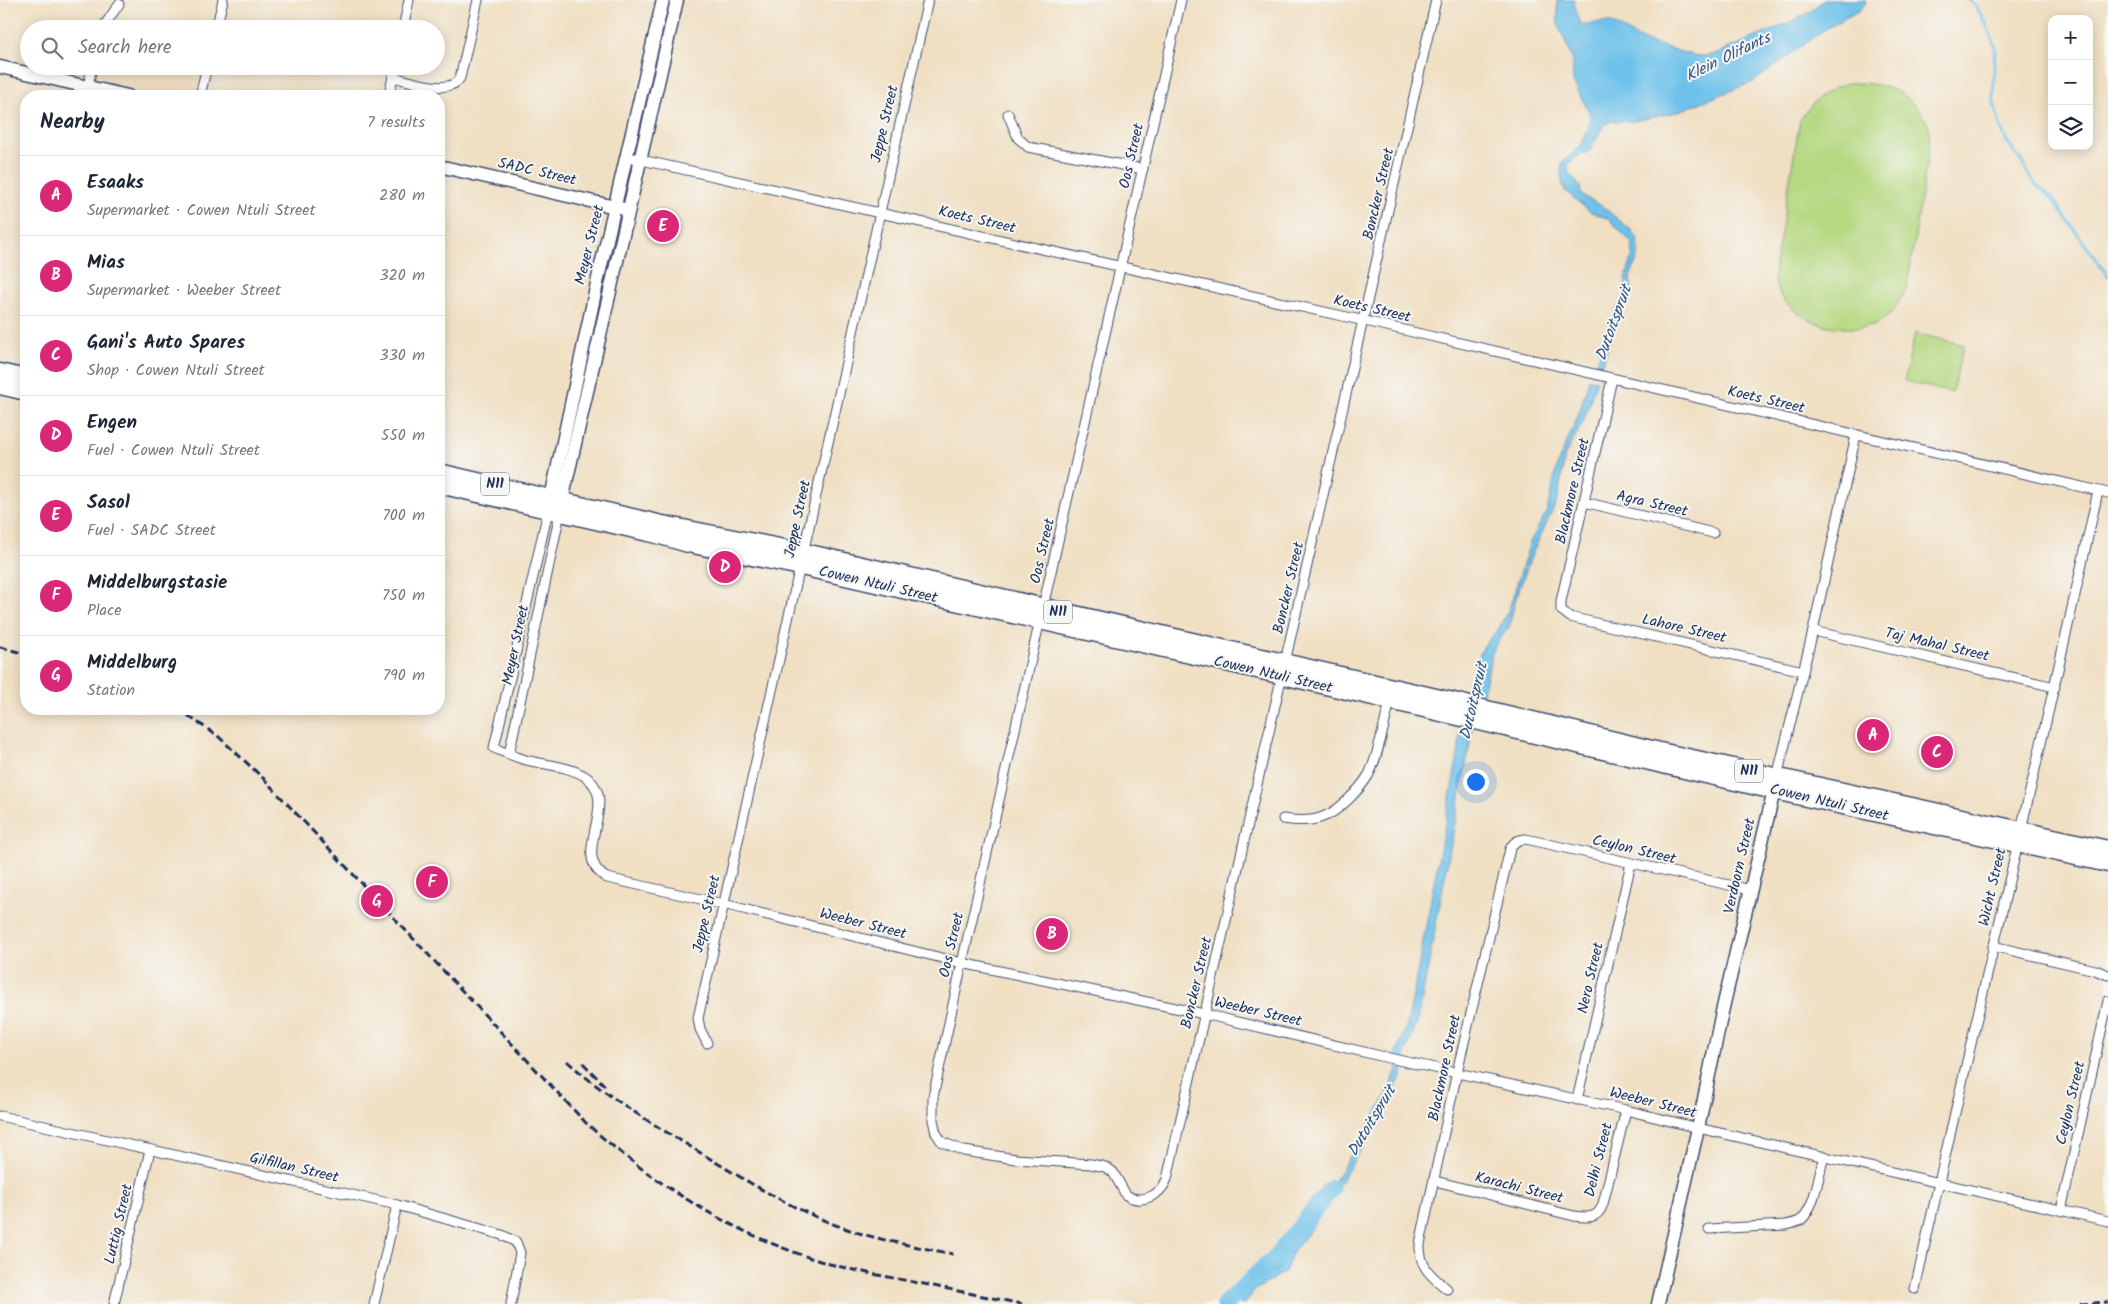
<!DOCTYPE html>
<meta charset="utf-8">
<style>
body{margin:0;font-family:Kalam,sans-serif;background:#f6f6f7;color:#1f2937}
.controls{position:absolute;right:15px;top:15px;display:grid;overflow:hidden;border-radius:10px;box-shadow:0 2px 12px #0003}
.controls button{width:45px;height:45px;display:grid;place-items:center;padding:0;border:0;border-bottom:1px solid #e0e1e3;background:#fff;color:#1f2937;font:25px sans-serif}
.you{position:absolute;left:1475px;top:781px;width:18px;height:18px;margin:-12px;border:4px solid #fff;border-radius:50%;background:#1a73e8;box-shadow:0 0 0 8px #1a73e833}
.badge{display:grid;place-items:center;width:32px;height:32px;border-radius:50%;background:#db2777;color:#fff;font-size:16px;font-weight:700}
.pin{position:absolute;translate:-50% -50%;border:2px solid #fff;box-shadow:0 1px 5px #0006}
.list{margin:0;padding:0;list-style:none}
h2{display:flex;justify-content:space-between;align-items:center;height:65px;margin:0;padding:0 20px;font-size:21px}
h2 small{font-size:16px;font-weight:400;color:#747a83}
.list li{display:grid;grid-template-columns:32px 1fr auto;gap:15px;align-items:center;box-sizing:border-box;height:80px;padding:0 20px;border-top:1px solid #e0e1e3}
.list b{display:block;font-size:19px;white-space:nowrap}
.list p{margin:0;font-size:16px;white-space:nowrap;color:#747a83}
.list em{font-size:16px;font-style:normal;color:#747a83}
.icon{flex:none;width:28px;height:28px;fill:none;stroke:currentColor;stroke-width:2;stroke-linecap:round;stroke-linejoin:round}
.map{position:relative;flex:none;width:2108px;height:1304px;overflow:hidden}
.search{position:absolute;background:#fff;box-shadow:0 2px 12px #0003;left:20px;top:20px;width:425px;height:55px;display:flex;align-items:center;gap:12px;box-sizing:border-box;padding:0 18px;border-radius:28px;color:#747a83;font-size:19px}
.panel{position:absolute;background:#fff;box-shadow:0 2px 12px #0003;left:20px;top:90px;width:425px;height:625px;border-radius:20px}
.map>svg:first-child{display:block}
</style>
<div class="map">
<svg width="2108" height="1304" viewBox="0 0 2108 1304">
<rect width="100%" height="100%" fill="#f6f6f2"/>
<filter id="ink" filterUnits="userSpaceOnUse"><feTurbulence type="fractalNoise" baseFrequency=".02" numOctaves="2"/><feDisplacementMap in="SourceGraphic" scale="10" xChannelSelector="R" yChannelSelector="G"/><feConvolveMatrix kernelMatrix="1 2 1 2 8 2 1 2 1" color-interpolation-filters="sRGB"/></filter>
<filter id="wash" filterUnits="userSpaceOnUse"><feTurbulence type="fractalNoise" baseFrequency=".0096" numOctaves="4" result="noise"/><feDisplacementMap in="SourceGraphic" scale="20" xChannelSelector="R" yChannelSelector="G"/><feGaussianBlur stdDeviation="1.12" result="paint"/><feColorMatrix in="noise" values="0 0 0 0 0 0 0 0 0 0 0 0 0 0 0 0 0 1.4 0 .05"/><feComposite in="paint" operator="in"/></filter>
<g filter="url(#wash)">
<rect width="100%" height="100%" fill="#f0dfc2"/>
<g fill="#b5d880" stroke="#68846f">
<path d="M 1847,83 C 1877,83 1897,85 1918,109 C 1922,114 1928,122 1929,129 C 1930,135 1929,142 1929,148 L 1907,287 C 1891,318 1882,328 1846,328 C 1818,328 1782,311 1775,282 C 1772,272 1778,251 1780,240 C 1786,200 1793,160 1800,120 C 1814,99 1824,92 1847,83 Z"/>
<polygon points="1915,333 1964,345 1952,393 1904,381"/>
</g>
<g fill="#6dc1ea" stroke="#4478a4">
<polygon points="1557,0 1574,0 1577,16 1582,25 1589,25 1599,22 1610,22 1642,40 1692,55 1705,56 1718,53 1793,21 1807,14 1824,0 1866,0 1865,4 1860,10 1822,31 1753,82 1674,113 1633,121 1612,121 1604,125 1589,151 1573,159 1568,165 1568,172 1580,186 1581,195 1602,206 1631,230 1637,238 1639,248 1638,256 1630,278 1632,290 1620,311 1599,374 1592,372 1597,362 1617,308 1625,293 1626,278 1633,254 1632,243 1609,219 1591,212 1566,192 1563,187 1561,174 1562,163 1582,143 1589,128 1590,114 1573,82 1572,59 1558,24"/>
<polygon points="1589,379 1597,380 1584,420 1565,455 1558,499 1532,554 1515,601 1509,627 1498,641 1492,653 1484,690 1475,717 1418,1020 1405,1054 1402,1076 1375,1123 1371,1134 1306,1236 1293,1251 1285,1272 1254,1291 1245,1304 1235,1303 1258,1281 1277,1269 1363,1136 1385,1098 1398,1067 1396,1053 1408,1022 1458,754 1460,733 1466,716 1469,687 1474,668 1484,645 1497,631 1509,609 1530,542 1547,511 1558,462 1579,414"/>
</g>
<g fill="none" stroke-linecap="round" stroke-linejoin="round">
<polyline stroke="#6dc1ea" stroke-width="3" points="1969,0 1975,5 1986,24 1995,46 1993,99 2000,126 2007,142 2023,164 2034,183 2051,197 2108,276"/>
<polyline stroke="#6dc1ea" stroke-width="18" points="1225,1304 1278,1255 1331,1189"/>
</g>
</g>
<g filter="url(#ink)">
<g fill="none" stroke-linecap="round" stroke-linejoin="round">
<defs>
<g id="street">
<path d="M 1181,0 L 962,963 L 933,1097 L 933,1120 L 936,1133 L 942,1142 L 964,1151 L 1016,1159 L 1091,1164 L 1105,1167 L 1113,1172 L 1126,1195 C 1142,1205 1161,1195 1167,1179 L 1436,0"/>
<polyline points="102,29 119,4"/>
<polyline points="216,29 223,0"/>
<polyline points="403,29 409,0"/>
<path d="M 393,77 C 411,81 449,96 460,78 L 478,0"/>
<polyline points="88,87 92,66"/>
<polyline points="200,96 207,66"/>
<polyline points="389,96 395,66"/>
<polyline points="1008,114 1018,138 1028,147 1143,169"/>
<polyline points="628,157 1365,321 2108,493"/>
<polyline points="1612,379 1561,601 1561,610 1570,617 1803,671"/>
<polyline points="1584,502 1713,533"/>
<path d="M 548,511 L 494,748 C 504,752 515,757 526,760 C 545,765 570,766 586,777 C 622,803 567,856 607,878 L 723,904 L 962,963 L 1204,1014 L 1389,1058 L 1626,1110 L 1698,1128 L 2108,1221"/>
<polyline points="1813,631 2055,687"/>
<polyline points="509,754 560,513"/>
<polyline points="1777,777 1813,631 1856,435"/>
<path d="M 1283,819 C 1296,821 1313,822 1325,816 C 1339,811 1360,789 1368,776 C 1378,759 1384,722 1390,702"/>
<polyline points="1993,946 2095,970 2108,975"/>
<polyline points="707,1043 700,1029 698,1018 928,0"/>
<polyline points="1577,1100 1631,863"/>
<polyline points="0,1116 397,1205 502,1235 516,1242 520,1253 511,1304"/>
<path d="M 1435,1181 L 1574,1216 C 1588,1218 1598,1219 1603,1204 L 1626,1110"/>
<polyline points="2061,1210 2108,1001"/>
<path d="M 1709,1229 L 1786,1225 C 1791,1224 1796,1223 1801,1220 C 1815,1208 1819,1173 1824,1156"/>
<path d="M 1447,1289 C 1431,1276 1419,1267 1420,1244 L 1457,1072 L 1510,849 C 1514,841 1518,840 1526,839 L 1751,890"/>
<path d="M 1915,1289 C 1974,1023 2040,758 2098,491"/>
<polyline points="114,1304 150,1150"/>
<polyline points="374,1304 397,1205"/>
</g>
<g id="secondary">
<polyline points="0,67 128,96"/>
<polyline points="439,166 624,209"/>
<polyline points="549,507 599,274 663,0"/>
<polyline points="560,509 677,0"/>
<polyline points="1658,1304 1698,1128 1722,1012 1776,782"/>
</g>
<g id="highway">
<polyline points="0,372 26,378"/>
<polyline points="0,386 26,392"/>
<polyline points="439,472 658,523 805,552 1458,702 1660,751 2108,849"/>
<polyline points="439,485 657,535 688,544 801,567 1283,676 1774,791 2108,864"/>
</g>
</defs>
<use href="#street" stroke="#3b496d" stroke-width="11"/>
<use href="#secondary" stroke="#3b496d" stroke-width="15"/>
<use href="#highway" stroke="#3b496d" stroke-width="19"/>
<use href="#street" stroke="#fff" stroke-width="9"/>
<use href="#secondary" stroke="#fff" stroke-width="12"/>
<use href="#highway" stroke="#fff" stroke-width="16"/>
<g stroke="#1b2f5e" stroke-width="3" stroke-dasharray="8 4" stroke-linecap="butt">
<polyline points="0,647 26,654"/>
<polyline points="130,709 133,710"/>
<path d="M 178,709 L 219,737 L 263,778 L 586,1123 C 657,1187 738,1237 830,1264 C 859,1272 889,1277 919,1283 C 953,1290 988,1297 1022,1304"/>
<path d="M 567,1061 C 604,1095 648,1121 691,1147 C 743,1179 795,1212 853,1231 C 886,1242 920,1247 953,1254"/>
<polyline points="583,1063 605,1086"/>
<polyline points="2080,1304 2108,1302"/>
</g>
</g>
</g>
<g text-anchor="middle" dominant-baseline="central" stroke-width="4" stroke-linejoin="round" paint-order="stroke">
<g fill="#f6f6f2" stroke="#5d6b8a" stroke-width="1">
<rect x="481" y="472.5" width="28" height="23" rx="4"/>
<rect x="1044" y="600.5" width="28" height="23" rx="4"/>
<rect x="1735" y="759.5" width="28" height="23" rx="4"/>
</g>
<g font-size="14" font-weight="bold" fill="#1b2f5e">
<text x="495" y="484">N11</text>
<text x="1058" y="612">N11</text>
<text x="1749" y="771">N11</text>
</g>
<g font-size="15" fill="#1b2f5e" stroke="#f6f6f2">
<text transform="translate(885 124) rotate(-77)">Jeppe Street</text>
<text transform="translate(1132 156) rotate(-77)">Oos Street</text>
<text transform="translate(537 172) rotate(13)">SADC Street</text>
<text transform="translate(1379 194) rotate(-77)">Boncker Street</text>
<text transform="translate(977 220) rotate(13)">Koets Street</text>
<text transform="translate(590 245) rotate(-76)">Meyer Street</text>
<text transform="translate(1372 309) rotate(13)">Koets Street</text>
<text transform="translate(1766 400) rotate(13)">Koets Street</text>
<text transform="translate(1573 491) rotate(-77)">Blackmore Street</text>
<text transform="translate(1652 504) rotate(13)">Agra Street</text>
<text transform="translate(798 519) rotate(-78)">Jeppe Street</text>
<text transform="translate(1043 551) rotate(-77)">Oos Street</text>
<text transform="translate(878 585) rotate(13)">Cowen Ntuli Street</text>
<text transform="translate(1289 588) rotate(-77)">Boncker Street</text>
<text transform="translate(1684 629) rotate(13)">Lahore Street</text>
<text transform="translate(516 645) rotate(-78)">Meyer Street</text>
<text transform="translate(1937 645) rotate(13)">Taj Mahal Street</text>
<text transform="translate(1273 675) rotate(13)">Cowen Ntuli Street</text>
<text transform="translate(1829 803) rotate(13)">Cowen Ntuli Street</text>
<text transform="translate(1634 850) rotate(13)">Ceylon Street</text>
<text transform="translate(1740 866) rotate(-77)">Verdoorn Street</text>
<text transform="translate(1993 887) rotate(-77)">Wicht Street</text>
<text transform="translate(707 914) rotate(-77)">Jeppe Street</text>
<text transform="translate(863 924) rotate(14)">Weeber Street</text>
<text transform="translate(952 945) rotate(-77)">Oos Street</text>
<text transform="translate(1591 978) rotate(-77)">Nero Street</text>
<text transform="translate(1197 983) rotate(-77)">Boncker Street</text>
<text transform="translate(1258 1012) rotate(13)">Weeber Street</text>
<text transform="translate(1445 1068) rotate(-78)">Blackmore Street</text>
<text transform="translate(1653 1103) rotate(14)">Weeber Street</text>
<text transform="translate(2071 1103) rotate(-77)">Ceylon Street</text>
<text transform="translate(1599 1160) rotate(-76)">Delhi Street</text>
<text transform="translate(294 1168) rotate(13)">Gilfillan Street</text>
<text transform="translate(1519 1188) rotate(14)">Karachi Street</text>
<text transform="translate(119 1224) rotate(-77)">Luttig Street</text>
</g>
<g font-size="16" font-style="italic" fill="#305481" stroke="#f6f6f2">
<text transform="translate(1728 57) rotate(-26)">Klein Olifants</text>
<text transform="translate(1614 323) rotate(-70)">Dutoitspruit</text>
<text transform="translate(1474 701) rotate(-77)">Dutoitspruit</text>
<text transform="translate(1372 1121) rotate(-59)">Dutoitspruit</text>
</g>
</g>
</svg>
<div class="controls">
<button>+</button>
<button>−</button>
<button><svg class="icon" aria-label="layers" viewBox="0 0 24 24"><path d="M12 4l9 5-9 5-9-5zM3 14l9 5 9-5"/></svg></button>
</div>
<div class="you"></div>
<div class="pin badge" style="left:1873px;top:735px">A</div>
<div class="pin badge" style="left:1052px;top:934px">B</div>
<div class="pin badge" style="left:1937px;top:752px">C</div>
<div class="pin badge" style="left:725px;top:567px">D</div>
<div class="pin badge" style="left:663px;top:226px">E</div>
<div class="pin badge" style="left:432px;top:882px">F</div>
<div class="pin badge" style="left:377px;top:901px">G</div>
<div class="search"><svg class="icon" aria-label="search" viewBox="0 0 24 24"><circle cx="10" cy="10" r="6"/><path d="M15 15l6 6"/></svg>Search here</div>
<section class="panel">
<h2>Nearby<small>7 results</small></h2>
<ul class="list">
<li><span class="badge">A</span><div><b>Esaaks</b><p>Supermarket · Cowen Ntuli Street</p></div><em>280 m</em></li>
<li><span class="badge">B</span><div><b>Mias</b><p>Supermarket · Weeber Street</p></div><em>320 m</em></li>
<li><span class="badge">C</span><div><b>Gani's Auto Spares</b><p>Shop · Cowen Ntuli Street</p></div><em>330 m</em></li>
<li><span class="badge">D</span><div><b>Engen</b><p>Fuel · Cowen Ntuli Street</p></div><em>550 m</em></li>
<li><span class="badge">E</span><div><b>Sasol</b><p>Fuel · SADC Street</p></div><em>700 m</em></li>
<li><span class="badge">F</span><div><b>Middelburgstasie</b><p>Place</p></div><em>750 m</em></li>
<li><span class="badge">G</span><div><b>Middelburg</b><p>Station</p></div><em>790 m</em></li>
</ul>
</section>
</div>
